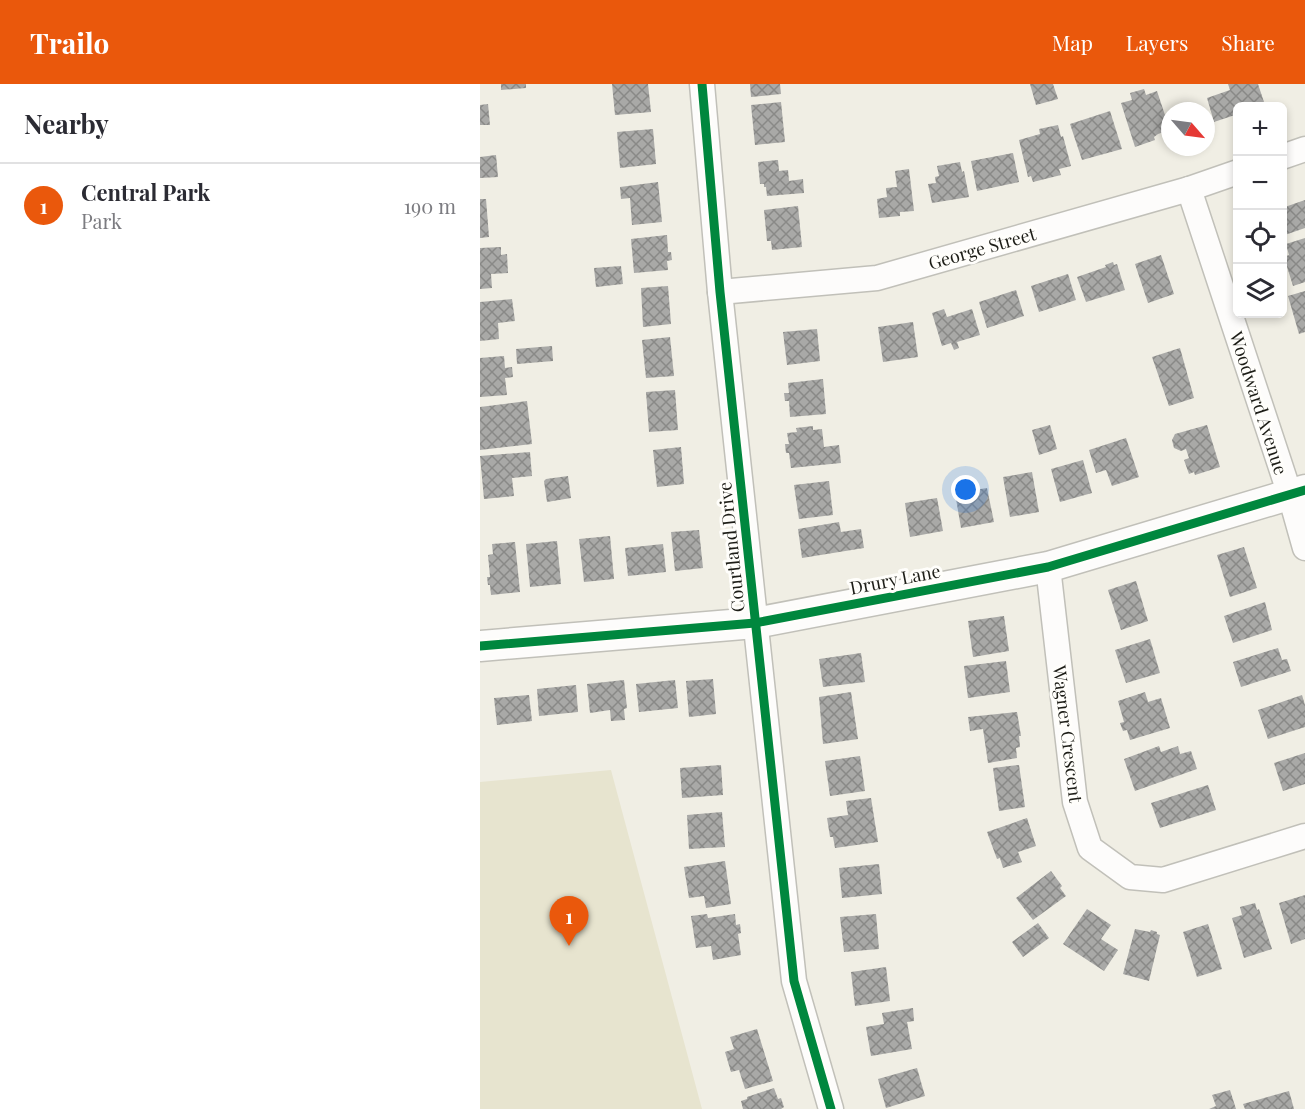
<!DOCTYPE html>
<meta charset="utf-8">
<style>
body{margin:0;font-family:"Playfair Display",serif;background:#f7f7f7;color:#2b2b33}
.controls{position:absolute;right:18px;top:18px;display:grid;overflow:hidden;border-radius:9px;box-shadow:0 3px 9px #0003}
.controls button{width:54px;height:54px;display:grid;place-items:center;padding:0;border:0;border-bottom:2px solid #e1e1e2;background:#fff;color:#2b2b33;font:30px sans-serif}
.compass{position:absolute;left:681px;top:18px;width:54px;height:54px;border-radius:50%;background:#fff;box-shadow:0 3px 9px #0003;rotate:118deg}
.you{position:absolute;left:486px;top:406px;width:21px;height:21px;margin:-15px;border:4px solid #fff;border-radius:50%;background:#1a73e8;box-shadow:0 0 0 9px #1a73e833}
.badge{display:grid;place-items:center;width:39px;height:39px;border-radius:50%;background:#ea580c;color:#fff;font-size:20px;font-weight:700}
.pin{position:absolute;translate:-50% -50px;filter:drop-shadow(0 2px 3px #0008)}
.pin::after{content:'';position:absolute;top:32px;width:21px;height:18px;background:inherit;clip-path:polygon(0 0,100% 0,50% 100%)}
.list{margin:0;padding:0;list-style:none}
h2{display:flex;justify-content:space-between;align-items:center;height:78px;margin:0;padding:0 24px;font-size:26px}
h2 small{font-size:20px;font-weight:400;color:#7c7c81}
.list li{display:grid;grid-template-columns:39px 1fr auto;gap:18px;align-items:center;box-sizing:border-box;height:84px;padding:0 24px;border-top:2px solid #e1e1e2}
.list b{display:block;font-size:22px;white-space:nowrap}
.list p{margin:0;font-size:20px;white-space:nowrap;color:#7c7c81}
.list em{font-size:20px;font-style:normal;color:#7c7c81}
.icon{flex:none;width:33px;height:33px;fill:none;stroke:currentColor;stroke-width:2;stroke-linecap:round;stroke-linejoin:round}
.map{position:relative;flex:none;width:825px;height:1025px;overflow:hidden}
header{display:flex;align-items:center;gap:36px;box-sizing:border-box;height:84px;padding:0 30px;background:#ea580c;color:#fff}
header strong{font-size:28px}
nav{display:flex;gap:33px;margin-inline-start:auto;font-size:21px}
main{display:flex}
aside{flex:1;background:#fff}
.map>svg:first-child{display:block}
</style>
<header>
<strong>Trailo</strong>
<nav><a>Map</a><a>Layers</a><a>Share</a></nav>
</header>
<main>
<aside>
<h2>Nearby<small></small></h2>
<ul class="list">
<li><span class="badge">1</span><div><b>Central Park</b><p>Park</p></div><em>190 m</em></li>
</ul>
</aside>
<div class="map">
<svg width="825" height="1025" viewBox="0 0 825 1025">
<defs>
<pattern id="building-cross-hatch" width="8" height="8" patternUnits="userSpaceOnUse" patternTransform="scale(1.5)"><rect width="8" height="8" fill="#a9a9a7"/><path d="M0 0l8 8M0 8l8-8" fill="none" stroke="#898987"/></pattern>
</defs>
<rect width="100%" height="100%" fill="#f0eee4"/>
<polygon fill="#e7e4cf" points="131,686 222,1025 0,1025 0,698"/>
<g fill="url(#building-cross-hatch)">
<polygon points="21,0 46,0 46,4 21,6"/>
<polygon points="132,0 168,0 171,28 135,31"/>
<polygon points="270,0 300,0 301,10 271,13"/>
<polygon points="550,0 573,0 578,15 556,21"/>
<polygon points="748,0 778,0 785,21 758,22 758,30 734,38 727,14 750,6"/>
<polygon points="664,5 666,11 677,7 690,46 678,50 674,53 675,56 655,63 641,19 652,16 650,9"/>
<polygon points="301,18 305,58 275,61 271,21"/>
<polygon points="8,20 10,41 0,41 0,21"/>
<polygon points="630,27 642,65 602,76 590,40"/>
<polygon points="578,41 581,53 583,52 591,82 579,85 581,91 553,98 551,92 548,93 539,56 560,50 559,45"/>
<polygon points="173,45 176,80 140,84 137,48"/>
<polygon points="533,69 539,98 497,107 491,77"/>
<polygon points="16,71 18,93 0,94 0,73"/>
<polygon points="298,76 299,87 308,86 309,97 323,95 324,109 287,112 286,103 284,103 284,100 280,100 278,78"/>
<polygon points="480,78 482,88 484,87 489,113 452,119 448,100 456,99 455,93 459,92 457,82"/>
<polygon points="429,85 434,127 420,128 420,132 399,134 397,115 407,113 406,104 417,103 415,87"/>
<polygon points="178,98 182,138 152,141 150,114 141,115 140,103"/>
<polygon points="0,115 6,115 9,153 0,154"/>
<polygon points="825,116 825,144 802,152 802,124"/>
<polygon points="318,122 322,163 292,166 291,157 287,157 284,126"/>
<polygon points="187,151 188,168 191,168 192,176 187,177 188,186 154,189 151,155"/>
<polygon points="825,154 825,198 813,202 804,173 809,171 806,160"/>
<polygon points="21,163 21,171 27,170 28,189 11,190 12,204 0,205 0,164"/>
<polygon points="681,171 694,210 668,219 655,180"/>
<polygon points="633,178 634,181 637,180 645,206 606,218 597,193 626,183 625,181"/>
<polygon points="141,182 143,200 116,203 114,184"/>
<polygon points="588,190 596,216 559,228 551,202"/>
<polygon points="188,202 191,240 163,243 161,204"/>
<polygon points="536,206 544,232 507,244 499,218"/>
<polygon points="825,207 825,248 819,250 808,212"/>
<polygon points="32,215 35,237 18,239 19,255 0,257 0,218"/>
<polygon points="464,225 467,233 492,225 500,251 477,258 479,264 474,266 471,259 462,262 452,229"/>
<polygon points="433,238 438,273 403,278 398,243"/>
<polygon points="337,245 340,277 307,281 303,248"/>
<polygon points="190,253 194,292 166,294 162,256"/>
<polygon points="72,262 73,277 37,280 36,265"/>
<polygon points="700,264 714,314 689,322 672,273"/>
<polygon points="24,272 25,284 32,283 33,293 25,294 27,311 0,313 0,274"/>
<polygon points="343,295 346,330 310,333 309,317 305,317 304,309 309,309 308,299"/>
<polygon points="195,306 198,346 169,348 166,308"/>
<polygon points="47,317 52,360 0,366 0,323"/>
<polygon points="570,341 577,365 559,371 552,346"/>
<polygon points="727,341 740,383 715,391 714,388 709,390 704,376 709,374 706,365 701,367 694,364 692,356 695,350"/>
<polygon points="333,342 333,346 342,345 344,363 359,361 361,379 311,384 309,369 306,369 305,360 309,360 307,349 317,348 316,344"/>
<polygon points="646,354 659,393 632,402 626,386 616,389 609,366"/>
<polygon points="201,363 204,400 177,403 173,366"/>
<polygon points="50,368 52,392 32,394 34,412 4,415 0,372"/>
<polygon points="603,376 612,409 580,418 571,385"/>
<polygon points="552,388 559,428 530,433 523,393"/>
<polygon points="88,392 91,414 67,418 64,397 66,395"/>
<polygon points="349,397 353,431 319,435 314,401"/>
<polygon points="507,404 514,438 481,444 475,409"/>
<polygon points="457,414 463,447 430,453 425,419"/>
<polygon points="359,438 361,448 381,445 384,464 322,474 318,445"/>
<polygon points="219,446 223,484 195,487 191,448"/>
<polygon points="130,452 134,495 104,498 99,455"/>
<polygon points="77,457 81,500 50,503 46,460"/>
<polygon points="35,458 40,508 11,511 10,501 8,501 7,493 10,493 8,471 13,470 12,460"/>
<polygon points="183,460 186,488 148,492 145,464"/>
<polygon points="764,463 777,504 750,513 737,471"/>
<polygon points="656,497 668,537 641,546 628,506"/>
<polygon points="785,518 792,546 753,559 744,532"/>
<polygon points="524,532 529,567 493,573 488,537"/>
<polygon points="670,555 680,589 646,599 635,566"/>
<polygon points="798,564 802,576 807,575 811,587 761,603 753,578"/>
<polygon points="381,569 385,598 343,603 339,575"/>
<polygon points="526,577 530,608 488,614 484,582"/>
<polygon points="233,595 236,630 209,633 206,597"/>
<polygon points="144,596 147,624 144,625 145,636 131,637 130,626 110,629 107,600"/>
<polygon points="195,596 198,624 159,628 156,600"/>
<polygon points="96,601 98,628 59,632 57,605"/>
<polygon points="371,608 378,655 343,660 339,613"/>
<polygon points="665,608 668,618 681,614 690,644 650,656 647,646 643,647 640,639 644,638 638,617"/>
<polygon points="49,611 52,637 17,641 14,614"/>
<polygon points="822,611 825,621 825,643 788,655 778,626"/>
<polygon points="537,628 541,652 539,652 540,663 536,664 537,674 508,679 503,645 490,647 488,633"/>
<polygon points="679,662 681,668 698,662 700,670 711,667 717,685 655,707 644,675"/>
<polygon points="825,669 825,700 803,707 794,679"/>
<polygon points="380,672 385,707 350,712 345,677"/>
<polygon points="241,681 243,711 202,714 200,684"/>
<polygon points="539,681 545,723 519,727 513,684"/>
<polygon points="728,701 736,726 680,744 671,719"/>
<polygon points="391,714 398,758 355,764 353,753 350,753 347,734 368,731 366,717"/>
<polygon points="242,728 245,763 209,765 207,731"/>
<polygon points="547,734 556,762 538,768 542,778 523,784 520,774 517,775 507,748"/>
<polygon points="245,777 251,820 226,824 224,812 209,814 204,783"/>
<polygon points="399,780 402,810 362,814 359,784"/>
<polygon points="571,787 582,802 580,804 586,812 553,836 536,814"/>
<polygon points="825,811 825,855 811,860 799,819"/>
<polygon points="775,819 777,826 779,825 792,865 764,874 752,834 762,831 760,823"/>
<polygon points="607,825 631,841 621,855 638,866 624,887 583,860"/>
<polygon points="227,830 228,834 255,830 256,841 260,840 261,849 258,850 261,871 233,876 231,862 216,864 211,832"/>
<polygon points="396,830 399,865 364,868 360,833"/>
<polygon points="558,839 569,854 543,873 532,858"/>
<polygon points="728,840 742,885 717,893 703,848"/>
<polygon points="655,845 670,848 671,846 677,848 677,850 680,851 669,897 643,890"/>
<polygon points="406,883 410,917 375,922 371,888"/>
<polygon points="433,924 434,937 427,938 432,965 391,972 386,943 404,940 402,929"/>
<polygon points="277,945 293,997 265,1005 259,986 251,988 245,968 254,965 250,953"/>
<polygon points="437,984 445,1012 406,1024 398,995"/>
<polygon points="294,1004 298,1015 301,1014 304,1023 301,1025 263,1025 261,1017 267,1015 267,1013"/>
<polygon points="750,1006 756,1025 729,1025 736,1022 732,1011"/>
<polygon points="809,1007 814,1025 765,1025 763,1020"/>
</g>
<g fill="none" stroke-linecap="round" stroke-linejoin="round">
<defs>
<g id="minor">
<polyline points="222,0 240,208 314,897 351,1025"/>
<polyline points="802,73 825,65"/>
<polyline points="709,105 810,411 825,464"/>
<polyline points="240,208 397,194 709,105 758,88"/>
<polyline points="568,483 595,718 610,764 650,793 683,796 825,752"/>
</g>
<polyline id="tertiary" points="0,562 275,539 568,483 825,406"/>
</defs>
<use href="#minor" stroke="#c1c0b9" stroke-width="27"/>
<use href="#tertiary" stroke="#c1c0b9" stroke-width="33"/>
<use href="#minor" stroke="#fdfcfb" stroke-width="24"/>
<use href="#tertiary" stroke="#fdfcfb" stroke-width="30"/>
<defs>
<g id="cycleway">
<polyline points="222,0 240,208 314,897 351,1025"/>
<polyline points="0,562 275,539 568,483 825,406"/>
</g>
</defs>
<use href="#cycleway" stroke="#fffefb" stroke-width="13"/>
<use href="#cycleway" stroke="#00873e" stroke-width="9"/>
</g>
<g text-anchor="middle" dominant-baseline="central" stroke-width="6" stroke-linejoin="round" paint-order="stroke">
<g font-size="18" fill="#1d1d17" stroke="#fffefb">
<text transform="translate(502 164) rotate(-16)">George Street</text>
<text transform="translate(779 319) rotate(72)">Woodward Avenue</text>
<text transform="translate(251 463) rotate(-96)">Courtland Drive</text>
<text transform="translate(415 495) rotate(-11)">Drury Lane</text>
<text transform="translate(588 650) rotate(83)">Wagner Crescent</text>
</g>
</g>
</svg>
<div class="controls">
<button>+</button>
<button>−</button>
<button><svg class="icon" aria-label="locate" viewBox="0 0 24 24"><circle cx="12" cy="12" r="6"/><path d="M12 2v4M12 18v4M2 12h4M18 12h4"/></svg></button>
<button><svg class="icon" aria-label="layers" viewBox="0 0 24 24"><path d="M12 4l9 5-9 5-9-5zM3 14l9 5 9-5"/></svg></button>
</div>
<svg class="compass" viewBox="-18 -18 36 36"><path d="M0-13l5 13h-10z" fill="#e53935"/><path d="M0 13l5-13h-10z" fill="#7c7c81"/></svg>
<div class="you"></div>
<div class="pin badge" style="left:89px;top:862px">1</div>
</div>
</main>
